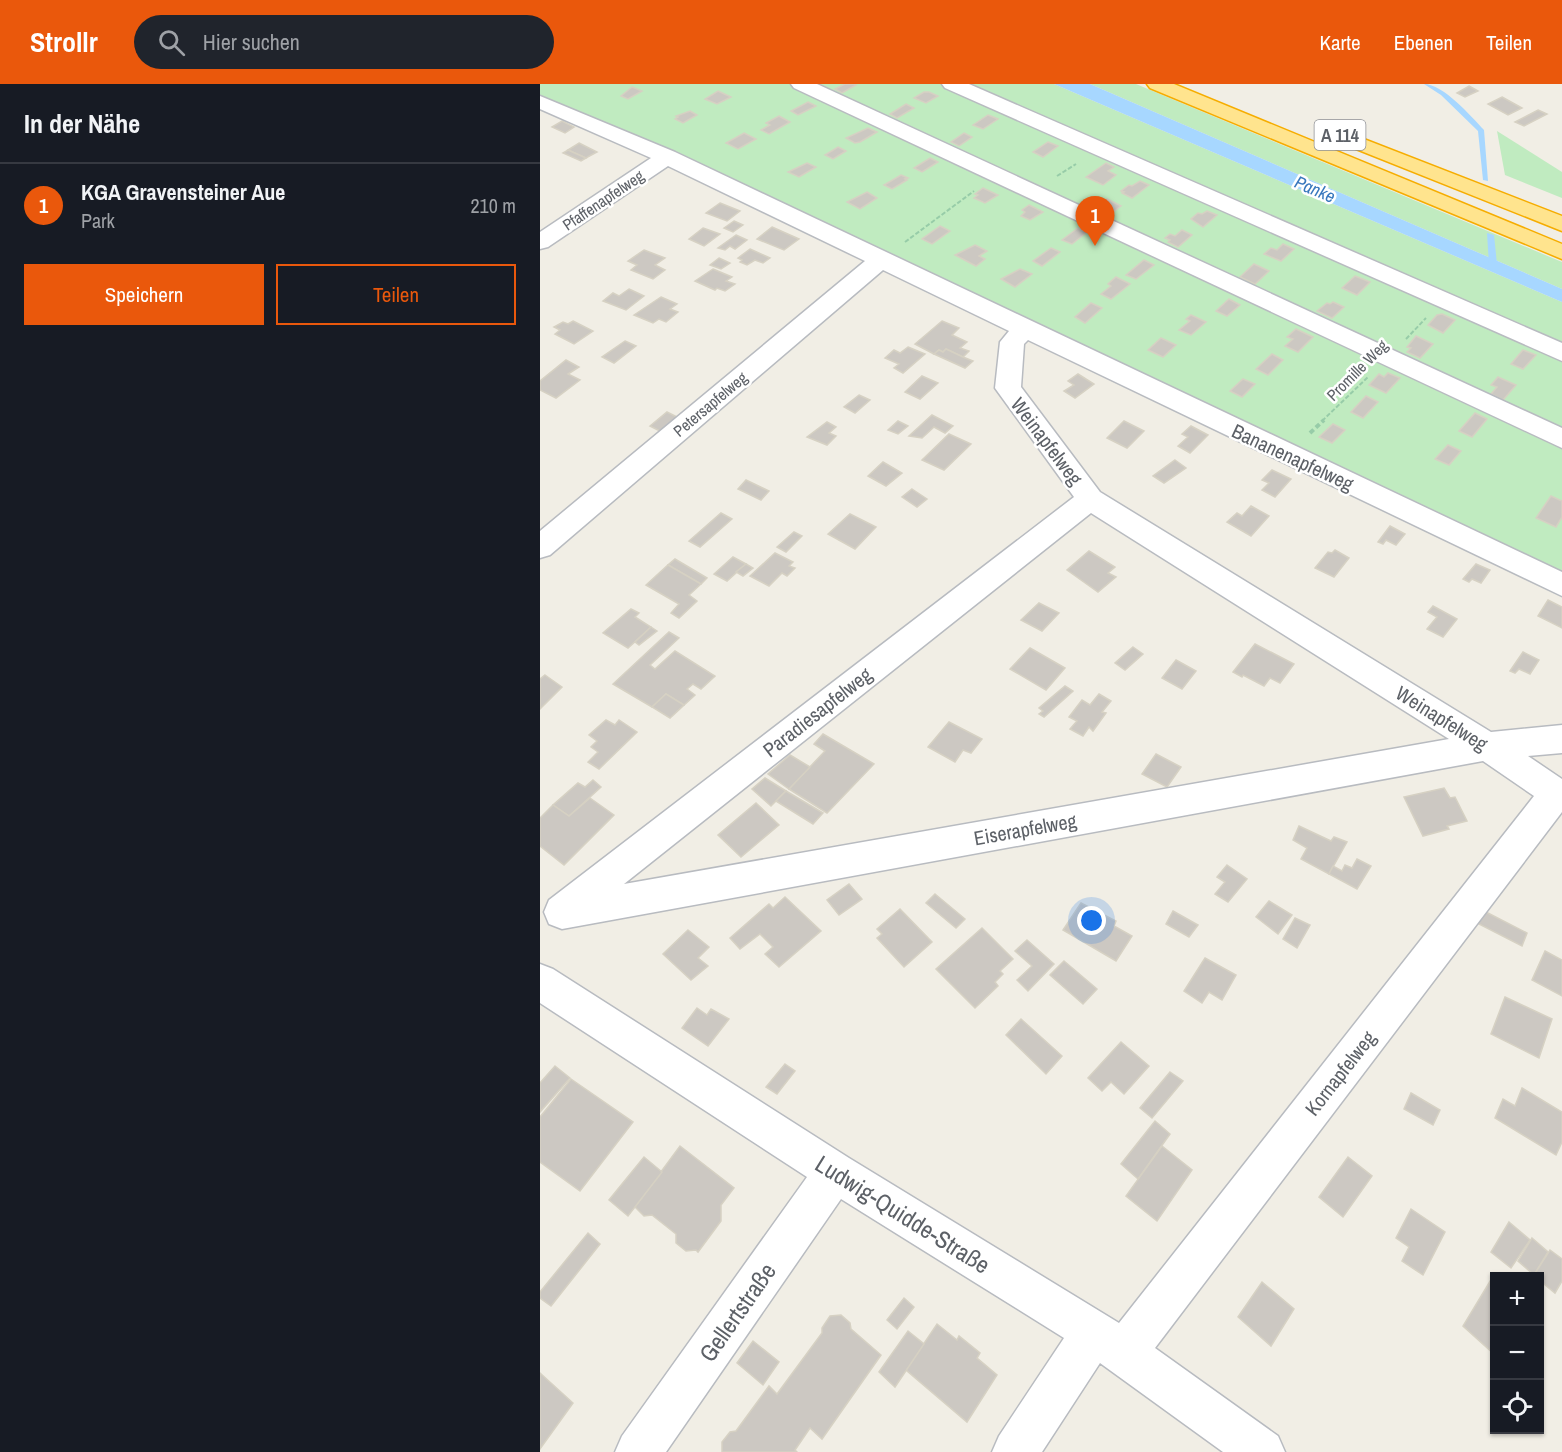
<!DOCTYPE html>
<html lang="de">
<meta charset="utf-8">
<style>
body{margin:0;font-family:"Archivo Narrow",sans-serif;background:#20242c;color:#f1f3f6}
.controls{position:absolute;right:18px;bottom:18px;display:grid;overflow:hidden;border-radius:0px;box-shadow:0 2px 4px #0004}
.controls button{width:54px;height:54px;display:grid;place-items:center;padding:0;border:0;border-bottom:2px solid #363941;background:#171b24;color:#f1f3f6;font:30px sans-serif}
.you{position:absolute;left:552px;top:837px;width:21px;height:21px;margin:-15px;border:4px solid #fff;border-radius:50%;background:#1a73e8;box-shadow:0 0 0 9px #1a73e833}
.badge{display:grid;place-items:center;width:39px;height:39px;border-radius:50%;background:#ea580c;color:#fff;font-size:20px;font-weight:700}
.pin{position:absolute;translate:-50% -50px;filter:drop-shadow(0 2px 3px #0008)}
.pin::after{content:'';position:absolute;top:32px;width:21px;height:18px;background:inherit;clip-path:polygon(0 0,100% 0,50% 100%)}
.list{margin:0;padding:0;list-style:none}
h2{display:flex;justify-content:space-between;align-items:center;height:78px;margin:0;padding:0 24px;font-size:26px}
h2 small{font-size:20px;font-weight:400;color:#9ea1a6}
.list li{display:grid;grid-template-columns:39px 1fr auto;gap:18px;align-items:center;box-sizing:border-box;height:84px;padding:0 24px;border-top:2px solid #363941}
.list b{display:block;font-size:22px;white-space:nowrap}
.list p{margin:0;font-size:20px;white-space:nowrap;color:#9ea1a6}
.list em{font-size:20px;font-style:normal;color:#9ea1a6}
.actions{display:flex;gap:12px;padding:18px 24px}
.actions a{flex:1;padding:14px 0;border:2px solid #ea580c;border-radius:0px;text-align:center;font-size:21px;color:#ea580c}
.actions .main{background:#ea580c;color:#fff}
.icon{flex:none;width:33px;height:33px;fill:none;stroke:currentColor;stroke-width:2;stroke-linecap:round;stroke-linejoin:round}
.map{position:relative;flex:none;width:1022px;height:1368px;overflow:hidden}
header{display:flex;align-items:center;gap:36px;box-sizing:border-box;height:84px;padding:0 30px;background:#ea580c;color:#fff}
header strong{font-size:28px}
nav{display:flex;gap:33px;margin-inline-start:auto;font-size:21px}
.search{width:420px;height:54px;background:#20242c;display:flex;align-items:center;gap:15px;box-sizing:border-box;padding:0 21px;border-radius:33px;color:#9ea1a6;font-size:22px}
main{display:flex}
aside{flex:1;background:#171b24}
.map>svg:first-child{display:block}
</style>
<header>
<strong>Strollr</strong>
<div class="search"><svg class="icon" aria-label="search" viewBox="0 0 24 24"><circle cx="10" cy="10" r="6"/><path d="M15 15l6 6"/></svg>Hier suchen</div>
<nav><a>Karte</a><a>Ebenen</a><a>Teilen</a></nav>
</header>
<main>
<aside>
<h2>In der Nähe<small></small></h2>
<ul class="list">
<li><span class="badge">1</span><div><b>KGA Gravensteiner Aue</b><p>Park</p></div><em>210 m</em></li>
</ul>
<div class="actions"><a class="main">Speichern</a><a>Teilen</a></div>
</aside>
<div class="map">
<svg width="1022" height="1368" viewBox="0 0 1022 1368">
<rect width="100%" height="100%" fill="#f1eee5"/>
<g fill="#c0ebc0">
<polygon points="0,0 514,0 1022,218 1022,493 0,17"/>
<polygon points="550,0 596,0 1022,178 1022,205"/>
<polygon points="957,47 1022,88 1022,114 965,91"/>
</g>
<polygon fill="#a7d7ff" points="514,0 550,0 1022,205 1022,218"/>
<g fill="none" stroke-linecap="round" stroke-linejoin="round">
<g fill="#a7d7ff" fill-rule="evenodd">
<path d="M 884,0 C 903,0 931,32 944,46 L 948,97 L 943,96 L 938,47 L 901,11 Z"/>
<polygon points="947,149 954,151 957,180 953,182 949,180"/>
</g>
</g>
<g fill="#ccc8c2" stroke="#d6d1c3" stroke-width="1.5">
<polygon points="305,0 314,0 316,1 302,9 295,5"/>
<polygon points="929,2 938,7 925,13 917,9"/>
<polygon points="92,3 102,7 88,15 81,12"/>
<polygon points="178,7 191,13 177,20 165,15"/>
<polygon points="384,8 389,8 398,12 386,19 374,14"/>
<polygon points="962,13 982,24 968,31 948,20"/>
<polygon points="268,18 276,22 258,31 251,27"/>
<polygon points="366,20 374,24 357,34 350,30"/>
<polygon points="998,26 1007,30 984,42 975,38"/>
<polygon points="150,27 157,31 143,39 135,35 138,33 136,32"/>
<polygon points="448,31 458,35 443,45 433,41"/>
<polygon points="239,32 250,38 229,50 221,46 230,41 226,39"/>
<polygon points="22,37 34,43 25,49 12,43"/>
<polygon points="328,44 337,48 320,58 315,59 306,54"/>
<polygon points="204,49 216,55 198,65 186,59"/>
<polygon points="424,49 432,53 419,62 411,58"/>
<polygon points="508,58 518,62 503,73 493,68"/>
<polygon points="39,59 57,68 46,74 28,66"/>
<polygon points="298,63 306,67 293,75 285,71"/>
<polygon points="28,66 46,74 41,77 23,69"/>
<polygon points="390,74 398,78 382,88 374,84"/>
<polygon points="267,79 276,83 259,93 248,88"/>
<polygon points="566,79 574,83 568,87 576,91 563,101 546,93"/>
<polygon points="361,91 368,94 365,95 367,96 352,105 344,101"/>
<polygon points="600,97 609,101 592,114 582,109 584,108 581,107 589,101 592,102"/>
<polygon points="443,104 458,111 445,119 434,114 438,111 435,110"/>
<polygon points="327,108 337,114 320,125 307,118"/>
<polygon points="567,115 581,122 568,132 554,125"/>
<polygon points="180,119 200,127 187,137 166,129"/>
<polygon points="489,121 503,128 490,136 481,132 485,128 482,126"/>
<polygon points="667,127 677,131 663,143 651,135 658,129 662,130"/>
<polygon points="194,137 203,141 193,148 184,144"/>
<polygon points="400,142 410,147 392,160 382,155"/>
<polygon points="232,143 259,155 244,166 217,155"/>
<polygon points="163,144 180,150 164,162 149,155"/>
<polygon points="538,144 547,148 532,160 522,156"/>
<polygon points="642,146 652,151 638,163 628,158 630,156 625,154 630,150 635,152"/>
<polygon points="196,151 207,156 195,165 190,162 185,166 178,164"/>
<polygon points="743,160 754,165 741,177 724,170 731,164 737,166"/>
<polygon points="435,161 447,167 439,172 445,175 436,182 415,171"/>
<polygon points="511,164 520,168 502,182 493,177"/>
<polygon points="210,165 230,174 223,179 215,176 207,181 200,178 202,176 198,174"/>
<polygon points="104,166 125,174 115,181 125,186 113,195 91,186 97,181 88,177"/>
<polygon points="179,174 190,179 181,185 170,181"/>
<polygon points="604,176 614,181 596,195 586,191"/>
<polygon points="714,180 729,187 715,200 700,193"/>
<polygon points="173,185 192,193 186,197 195,200 185,207 177,204 175,206 155,197"/>
<polygon points="480,185 492,190 475,203 461,195"/>
<polygon points="815,192 830,198 817,211 802,204"/>
<polygon points="576,193 590,200 571,215 561,210 571,202 568,200"/>
<polygon points="89,205 104,212 86,226 63,217 73,209 79,212"/>
<polygon points="121,213 137,220 130,225 138,228 126,238 119,235 113,239 94,231"/>
<polygon points="689,215 700,221 687,232 676,227"/>
<polygon points="793,218 804,223 792,234 777,227 787,219 790,220"/>
<polygon points="551,219 562,224 545,239 535,233"/>
<polygon points="902,230 915,236 903,249 888,241 897,231"/>
<polygon points="651,231 666,238 651,251 639,246 650,237 646,235"/>
<polygon points="33,237 53,247 34,260 15,250 20,246 14,243 23,238 28,240"/>
<polygon points="402,237 419,244 412,251 427,258 420,264 429,267 423,273 406,265 403,268 399,266 394,270 375,260"/>
<polygon points="756,245 773,253 758,268 745,262 753,255 747,253"/>
<polygon points="876,252 893,260 880,274 867,268 871,264 867,263"/>
<polygon points="621,254 636,261 623,273 608,266"/>
<polygon points="85,257 96,262 74,279 62,273"/>
<polygon points="368,263 385,270 363,289 354,284 359,280 345,274 354,266 360,269"/>
<polygon points="406,265 423,273 433,277 425,284 394,270 399,266 403,268"/>
<polygon points="983,266 996,271 983,285 971,280"/>
<polygon points="732,270 743,276 728,291 716,285"/>
<polygon points="26,276 39,283 28,290 40,296 16,314 0,306 0,297"/>
<polygon points="848,289 860,294 846,309 829,301 839,290 844,293"/>
<polygon points="538,290 554,300 535,314 524,307 534,301 528,297"/>
<polygon points="382,292 398,299 380,315 365,308"/>
<polygon points="958,293 976,301 963,316 951,310 957,303 951,301"/>
<polygon points="703,295 715,300 702,313 690,307"/>
<polygon points="319,311 330,316 315,329 304,323"/>
<polygon points="826,312 838,318 823,334 811,328"/>
<polygon points="127,328 139,334 122,348 110,342"/>
<polygon points="935,329 947,335 932,353 919,347"/>
<polygon points="392,331 413,342 405,349 394,343 382,354 369,352"/>
<polygon points="358,337 368,342 358,350 348,346"/>
<polygon points="584,337 604,347 587,364 567,354"/>
<polygon points="287,338 296,343 289,349 296,352 287,361 267,353"/>
<polygon points="793,340 805,346 792,359 779,353"/>
<polygon points="651,342 668,351 650,369 638,362 648,353 642,350"/>
<polygon points="409,350 431,360 404,386 382,376"/>
<polygon points="908,361 921,367 909,381 895,375"/>
<polygon points="635,376 646,384 624,399 613,392"/>
<polygon points="343,378 362,389 346,402 328,392"/>
<polygon points="732,386 751,395 735,413 722,406 729,399 722,396"/>
<polygon points="206,396 229,407 221,416 198,405"/>
<polygon points="372,405 387,415 377,423 362,413"/>
<polygon points="1011,412 1022,417 1022,433 1016,443 996,434"/>
<polygon points="711,422 729,432 711,452 687,438 697,429 702,432"/>
<polygon points="181,429 192,435 160,463 149,457"/>
<polygon points="310,430 336,443 315,465 288,450"/>
<polygon points="850,442 865,450 856,461 846,456 843,460 838,458"/>
<polygon points="254,448 262,452 246,468 237,463"/>
<polygon points="795,466 809,474 794,493 775,484 788,468 792,469"/>
<polygon points="549,467 575,483 568,489 576,493 558,508 527,486"/>
<polygon points="235,469 253,478 249,482 255,484 247,492 242,489 229,502 210,492"/>
<polygon points="193,473 206,480 187,497 174,490"/>
<polygon points="135,475 167,494 161,500 128,481"/>
<polygon points="206,480 213,484 203,492 196,488"/>
<polygon points="936,480 950,486 941,499 932,495 929,498 923,495"/>
<polygon points="128,481 161,500 149,511 157,517 139,534 131,529 139,520 106,501"/>
<polygon points="1008,516 1022,523 1022,544 998,532"/>
<polygon points="499,519 519,529 502,547 481,536"/>
<polygon points="893,522 917,535 903,553 887,545 897,533 888,528"/>
<polygon points="91,525 99,529 95,533 111,543 88,564 63,549"/>
<polygon points="111,543 117,547 99,561 95,558"/>
<polygon points="129,548 139,554 110,581 115,585 135,567 175,592 161,605 153,600 147,605 155,611 144,621 126,610 112,623 73,600"/>
<polygon points="715,560 754,580 740,599 730,594 724,602 703,591 702,593 693,588"/>
<polygon points="593,563 603,570 585,586 575,579"/>
<polygon points="490,564 525,584 506,606 470,585"/>
<polygon points="983,568 999,576 990,590 979,585 975,589 970,587"/>
<polygon points="636,576 656,587 642,605 622,594"/>
<polygon points="5,591 22,603 0,625 0,595"/>
<polygon points="525,602 533,607 504,633 499,630 503,627 499,624"/>
<polygon points="126,610 144,621 130,634 112,623"/>
<polygon points="559,610 571,617 562,628 566,629 553,647 549,643 543,652 530,645 537,637 529,633 542,616 550,621"/>
<polygon points="66,636 75,641 79,636 97,648 59,685 48,678 58,668 51,663 57,657 49,651"/>
<polygon points="409,638 442,655 431,669 423,666 415,678 388,663"/>
<polygon points="283,650 334,680 287,729 249,705 285,667 274,660"/>
<polygon points="616,670 641,683 627,703 602,690"/>
<polygon points="250,671 270,683 249,705 228,690"/>
<polygon points="225,694 246,707 231,722 212,705"/>
<polygon points="53,696 61,703 29,732 13,721 38,699 45,703"/>
<polygon points="904,704 910,714 915,713 927,737 907,742 909,745 883,752 864,713"/>
<polygon points="246,707 283,729 273,740 236,717"/>
<polygon points="50,714 74,731 24,781 0,762 0,734 13,721 29,732"/>
<polygon points="216,719 239,741 201,773 178,751"/>
<polygon points="759,742 791,757 794,753 807,758 789,790 761,775 767,764 753,756"/>
<polygon points="817,775 831,782 817,805 789,790 793,782 802,787 805,781 812,784"/>
<polygon points="687,781 707,795 688,818 675,810 685,798 677,793"/>
<polygon points="309,800 322,815 299,831 287,816"/>
<polygon points="395,810 425,835 416,844 386,819"/>
<polygon points="245,813 281,847 239,883 225,870 233,863 220,850 200,865 190,854 229,820 233,824"/>
<polygon points="729,817 752,831 738,850 716,833"/>
<polygon points="541,819 576,837 574,842 592,852 576,877 523,846"/>
<polygon points="360,825 392,858 364,883 337,854 342,850 337,845"/>
<polygon points="633,827 658,841 649,853 626,840"/>
<polygon points="944,827 987,849 982,862 937,839"/>
<polygon points="755,834 770,841 757,864 743,855"/>
<polygon points="442,844 473,875 460,887 463,890 455,898 458,902 435,924 396,885"/>
<polygon points="148,846 169,863 158,874 168,882 151,896 123,870"/>
<polygon points="487,856 514,880 488,907 477,896 492,882 475,867"/>
<polygon points="1005,867 1022,876 1022,912 992,896"/>
<polygon points="665,874 696,891 682,916 669,908 662,919 644,907"/>
<polygon points="524,877 557,905 543,920 510,891"/>
<polygon points="965,913 1012,935 999,974 951,950"/>
<polygon points="157,924 167,931 171,925 189,935 168,962 142,944"/>
<polygon points="481,935 522,972 506,990 466,951"/>
<polygon points="581,958 609,982 584,1010 571,998 562,1007 548,994"/>
<polygon points="245,980 255,987 237,1010 226,1003"/>
<polygon points="15,982 30,994 0,1028 0,999"/>
<polygon points="630,988 643,997 612,1034 600,1024"/>
<polygon points="31,995 93,1038 40,1107 0,1078 0,1033"/>
<polygon points="982,1004 1022,1028 1022,1058 1016,1071 955,1034 963,1015 975,1022"/>
<polygon points="871,1009 900,1026 893,1041 864,1025"/>
<polygon points="615,1037 630,1050 598,1095 581,1080"/>
<polygon points="140,1062 194,1104 181,1121 181,1137 158,1168 156,1166 146,1167 136,1159 136,1150 112,1131 104,1132 95,1123"/>
<polygon points="622,1062 652,1086 617,1137 586,1112"/>
<polygon points="104,1073 122,1088 88,1132 69,1116"/>
<polygon points="808,1073 832,1092 803,1133 779,1113"/>
<polygon points="871,1125 905,1148 883,1191 862,1177 869,1163 856,1154"/>
<polygon points="969,1138 990,1156 971,1184 951,1168"/>
<polygon points="48,1149 60,1160 11,1222 0,1214 0,1208"/>
<polygon points="992,1154 1008,1168 994,1191 978,1177"/>
<polygon points="1010,1166 1022,1175 1022,1197 1015,1209 999,1196 999,1192 994,1191"/>
<polygon points="952,1194 954,1196 954,1270 923,1242"/>
<polygon points="722,1198 754,1225 731,1262 698,1233"/>
<polygon points="364,1214 374,1223 357,1245 347,1236"/>
<polygon points="301,1231 310,1239 311,1245 341,1271 282,1355 270,1344 255,1366 257,1368 182,1368 182,1358 190,1348 196,1347 229,1302 237,1310 282,1249 282,1244 290,1232"/>
<polygon points="397,1240 417,1256 419,1252 440,1269 437,1274 457,1291 427,1338 366,1286"/>
<polygon points="368,1247 384,1260 355,1303 339,1288"/>
<polygon points="213,1257 239,1278 223,1301 197,1279"/>
<polygon points="0,1289 33,1319 0,1365"/>
</g>
<g fill="none" stroke-linecap="round" stroke-linejoin="round">
<defs>
<g id="minor">
<polygon points="251,0 277,0 1022,344 1022,364 254,4"/>
<polygon points="402,0 429,0 1022,259 1022,277 405,4"/>
<path d="M 0,12 L 135,68 L 1022,488 L 1022,512 L 488,256 L 484,260 L 481,303 L 560,408 L 951,648 L 1022,641 L 1022,669 L 988,672 L 1022,695 L 1022,728 L 615,1264 L 738,1352 L 745,1368 L 683,1368 L 560,1279 L 502,1368 L 452,1368 L 459,1352 L 524,1254 L 301,1115 L 126,1368 L 75,1368 L 82,1352 L 267,1093 L 0,919 L 0,880 L 13,885 L 309,1074 L 579,1239 L 994,712 L 943,677 L 22,845 L 9,840 L 4,828 L 9,816 L 534,413 L 455,304 L 460,258 L 469,247 L 343,186 L 10,471 L 0,474 L 0,447 L 325,177 L 128,82 L 8,163 L 0,165 L 0,148 L 111,74 L 0,25 ZM 551,429 L 909,655 L 84,800 Z"/>
</g>
<g id="highway">
<polygon points="607,0 634,0 1022,160 1022,175 610,4"/>
<polygon points="798,45 1022,132 1022,147 791,55 788,51 791,47"/>
</g>
</defs>
<use href="#minor" stroke="#b8bbc0" stroke-width="3"/>
<use href="#highway" stroke="#f6ad00" stroke-width="3"/>
<g stroke="#97cca8" stroke-width="2" stroke-dasharray="4.5 2" stroke-linecap="butt">
<polyline points="517,92 536,80"/>
<polyline points="365,158 434,107"/>
<polyline points="866,255 886,234"/>
<polyline points="782,337 829,292"/>
</g>
<polyline stroke="#97cca8" stroke-width="4" stroke-dasharray="5 3" stroke-linecap="butt" points="770,349 784,336"/>
<use href="#minor" fill="#fff" fill-rule="evenodd"/>
<use href="#highway" fill="#ffe48e" fill-rule="evenodd"/>
</g>
<g text-anchor="middle" dominant-baseline="central" stroke-width="5" stroke-linejoin="round" paint-order="stroke">
<g font-size="16" fill="#5d6167" stroke="#fff">
<text transform="translate(63 116) rotate(-34)">Pfaffenapfelweg</text>
<text transform="translate(817 286) rotate(-45)">Promille Weg</text>
<text transform="translate(170 320) rotate(-40)">Petersapfelweg</text>
</g>
<rect fill="#fff" stroke="#8e9095" stroke-width="1.5" x="774.5" y="36" width="51" height="30" rx="4.5"/>
<g font-size="18" font-weight="bold" fill="#5d6167">
<text x="800" y="51">A 114</text>
</g>
<g font-size="18" font-style="italic" fill="#3877bd" stroke="#fff">
<text transform="translate(775 105) rotate(23)">Panke</text>
</g>
<g font-size="20" fill="#5d6167" stroke="#fff">
<text transform="translate(507 357) rotate(53)">Weinapfelweg</text>
<text transform="translate(753 373) rotate(25)">Bananenapfelweg</text>
<text transform="translate(277 628) rotate(-38)">Paradiesapfelweg</text>
<text transform="translate(902 634) rotate(32)">Weinapfelweg</text>
<text transform="translate(485 745) rotate(-10)">Eiserapfelweg</text>
<text transform="translate(800 989) rotate(-52)">Kornapfelweg</text>
</g>
<g font-size="24" fill="#5d6167" stroke="#fff">
<text transform="translate(363 1130) rotate(32)">Ludwig-Quidde-Straße</text>
<text transform="translate(197 1228) rotate(-55)">Gellertstraße</text>
</g>
</g>
</svg>
<div class="controls">
<button>+</button>
<button>−</button>
<button><svg class="icon" aria-label="locate" viewBox="0 0 24 24"><circle cx="12" cy="12" r="6"/><path d="M12 2v4M12 18v4M2 12h4M18 12h4"/></svg></button>
</div>
<div class="you"></div>
<div class="pin badge" style="left:555px;top:162px">1</div>
</div>
</main>
